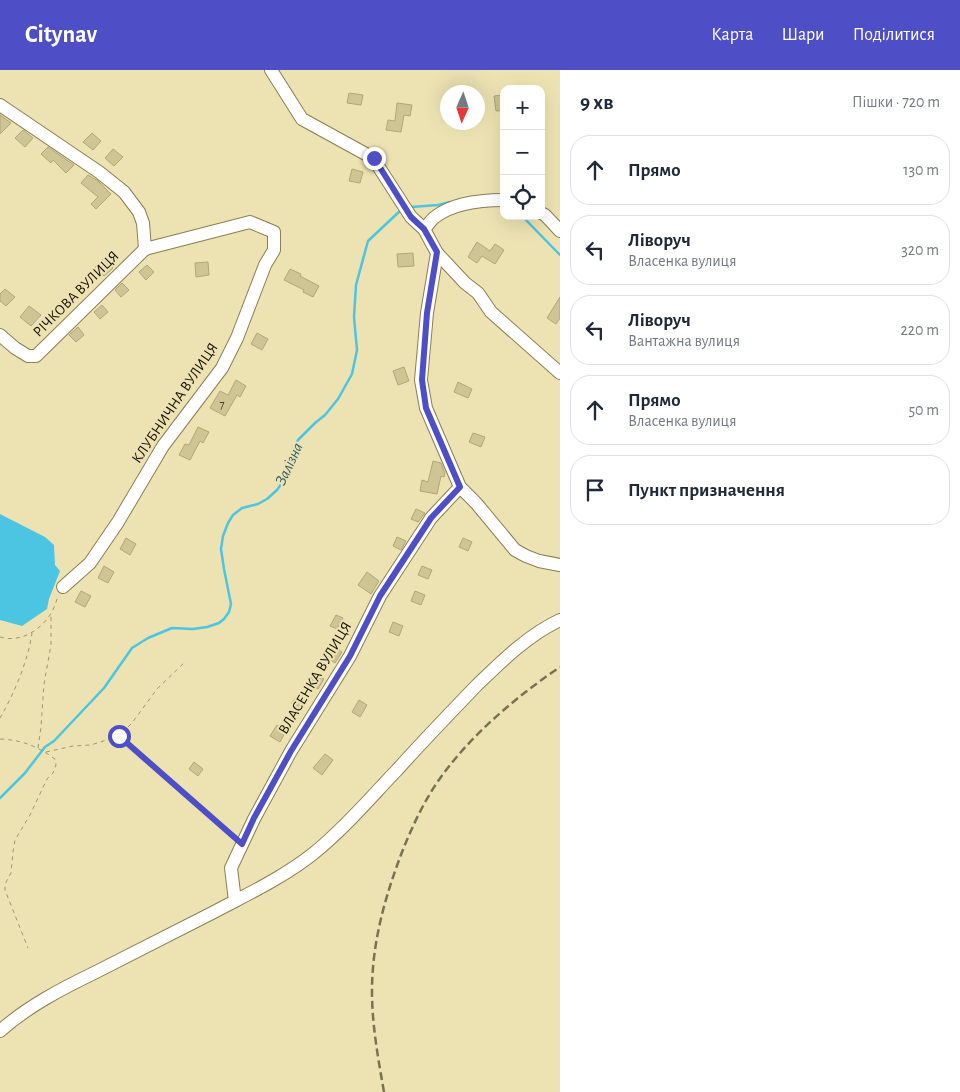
<!DOCTYPE html>
<html lang="uk">
<meta charset="utf-8">
<style>
body{margin:0;font-family:"Alegreya Sans",sans-serif;background:#f2f2f3;color:#1f2937}
.controls{position:absolute;right:15px;top:15px;display:grid;overflow:hidden;border-radius:10px;box-shadow:0 5px 20px #0002}
.controls button{width:45px;height:45px;display:grid;place-items:center;padding:0;border:0;border-bottom:1px solid #e0e1e3;background:#fff;color:#1f2937;font:25px sans-serif}
.compass{position:absolute;left:440px;top:15px;width:45px;height:45px;border-radius:50%;background:#fff;box-shadow:0 5px 20px #0002;rotate:183deg}
.stop{position:absolute;width:15px;height:15px;margin:-11px;border:4px solid #4e4fc6;border-radius:50%;background:#fff}
.stop.end{background:#4e4fc6;border-color:#fff;box-shadow:0 1px 5px #0008}
.list{margin:0;padding:0;list-style:none}
h2{display:flex;justify-content:space-between;align-items:center;height:65px;margin:0;padding:0 20px;font-size:21px}
h2 small{font-size:16px;font-weight:400;color:#747a83}
.list li{display:grid;grid-template-columns:32px 1fr auto;gap:15px;align-items:center;box-sizing:border-box;height:70px;margin:0 10px 10px;padding:0 10px;border:1px solid #e0e1e3;border-radius:20px}
.list b{display:block;font-size:19px;white-space:nowrap}
.list p{margin:0;font-size:16px;white-space:nowrap;color:#747a83}
.list em{font-size:16px;font-style:normal;color:#747a83}
.icon{flex:none;width:28px;height:28px;fill:none;stroke:currentColor;stroke-width:2;stroke-linecap:round;stroke-linejoin:round}
.map{position:relative;flex:none;width:560px;height:1022px;overflow:hidden}
header{display:flex;align-items:center;gap:30px;box-sizing:border-box;height:70px;padding:0 25px;background:#4e4fc6;color:#fff}
header strong{font-size:24px}
nav{display:flex;gap:28px;margin-inline-start:auto;font-size:18px}
main{display:flex}
aside{flex:1;background:#fff}
.map>svg:first-child{display:block}
</style>
<header>
<strong>Citynav</strong>
<nav><a>Карта</a><a>Шари</a><a>Поділитися</a></nav>
</header>
<main>
<div class="map">
<svg width="560" height="1022" viewBox="0 0 560 1022">
<rect width="100%" height="100%" fill="#ede3b2"/>
<polygon fill="#4cc5e3" points="0,444 45,467 54,475 55,495 60,501 49,529 47,539 22,556 0,550"/>
<g fill="none" stroke-linecap="round" stroke-linejoin="round">
<g stroke="#4cc5e3" stroke-width="2.5">
<polyline points="411,137 438,135 450,132"/>
<polyline points="522,146 560,185"/>
<polyline points="0,728 25,703 45,677 54,671 104,618 132,578 148,568 172,558 193,559 207,557 219,553 224,549 229,542 231,534 224,499 221,479 223,466 228,453 233,445 242,438 258,434 267,429 277,420 286,407 290,395 292,381 298,370 315,353 325,345 338,329 352,304 357,280 354,247 356,215 368,171 401,140"/>
</g>
</g>
<g fill="#cfc494" stroke="#b0a677">
<polygon points="349,23 363,25 361,35 347,33"/>
<polygon points="504,25 504,40 496,41 494,26"/>
<polygon points="397,33 412,35 410,46 404,45 401,62 386,60 388,50 395,51"/>
<polygon points="0,45 11,53 0,64"/>
<polygon points="23,60 33,68 25,77 15,68"/>
<polygon points="92,63 101,71 93,80 83,72"/>
<polygon points="48,77 74,95 66,103 53,90 51,93 41,84"/>
<polygon points="113,79 123,87 114,96 105,88"/>
<polygon points="352,99 363,102 360,113 349,111"/>
<polygon points="88,105 98,111 111,124 96,139 91,134 98,127 81,113"/>
<polygon points="477,172 490,181 495,174 504,180 495,194 482,186 477,193 468,187"/>
<polygon points="413,183 414,196 398,197 397,184"/>
<polygon points="103,189 113,198 104,206 95,197"/>
<polygon points="208,192 209,205 196,207 195,193"/>
<polygon points="147,195 154,202 146,210 139,202"/>
<polygon points="290,199 301,204 300,206 319,216 313,227 303,222 304,220 284,210"/>
<polygon points="122,213 129,220 121,227 115,220"/>
<polygon points="5,219 15,227 6,236 0,231 0,224"/>
<polygon points="560,227 560,248 556,254 547,248"/>
<polygon points="102,235 108,242 100,249 94,242"/>
<polygon points="29,236 41,245 31,256 20,247"/>
<polygon points="78,257 84,265 76,272 69,265"/>
<polygon points="257,263 268,269 262,280 251,274"/>
<polygon points="404,297 409,311 398,315 393,301"/>
<polygon points="236,310 246,316 240,327 237,325 225,346 210,338 220,321 228,325"/>
<polygon points="458,312 472,319 468,328 454,322"/>
<polygon points="198,357 209,362 203,373 200,371 190,390 179,385 185,374 189,375"/>
<polygon points="473,363 485,367 481,377 469,372"/>
<polygon points="433,391 441,393 445,403 444,407 441,406 437,424 420,421 422,410 428,412"/>
<polygon points="416,439 425,443 418,452 411,449"/>
<polygon points="397,467 406,471 401,480 393,476"/>
<polygon points="126,468 136,474 130,485 120,479"/>
<polygon points="463,468 472,472 468,481 459,477"/>
<polygon points="104,496 114,502 108,513 98,508"/>
<polygon points="422,496 432,500 428,509 418,505"/>
<polygon points="367,502 379,511 371,524 358,515"/>
<polygon points="81,521 91,526 85,537 75,532"/>
<polygon points="415,521 425,525 421,535 411,531"/>
<polygon points="336,545 343,548 337,559 330,556"/>
<polygon points="393,552 403,556 399,566 389,562"/>
<polygon points="333,576 342,582 335,593 326,587"/>
<polygon points="315,603 324,609 318,619 308,613"/>
<polygon points="298,624 307,630 301,640 291,634"/>
<polygon points="359,630 367,635 360,647 352,642"/>
<polygon points="277,655 286,661 280,672 270,666"/>
<polygon points="325,684 333,690 322,705 313,698"/>
<polygon points="194,692 203,699 198,706 189,699"/>
</g>
<g fill="none" stroke-linecap="round" stroke-linejoin="round">
<defs>
<g id="minor">
<polyline points="271,0 302,49 373,88 411,147 424,159 437,183 427,243 421,310 426,338 460,417 476,433 515,480 526,486 539,491 560,495"/>
<polyline points="0,35 99,102 124,122 139,142 143,153 145,179"/>
<polyline points="541,143 545,145 560,161"/>
<path d="M 424,159 C 428,155 431,150 435,147 C 453,133 481,130 504,130"/>
<polyline points="437,183 465,213 478,223 491,242 560,303"/>
<polyline points="0,265 15,278 28,286 36,286 145,179"/>
<polyline points="63,517 90,493 118,452 163,376 222,298 237,268 265,195 274,180 274,162 250,152 145,179"/>
<polyline points="235,831 231,798 254,749 291,681 350,586 380,526 431,448 460,417"/>
<path d="M 0,961 C 28,936 63,918 96,902 C 135,882 174,862 214,842 C 248,824 284,807 314,783 C 345,758 370,728 397,700 C 423,671 450,643 477,615 C 502,591 528,565 560,550"/>
</g>
</defs>
<use href="#minor" stroke="#897f52" stroke-width="14"/>
<g stroke="#9e9671" stroke-width="1" stroke-dasharray="4 4" stroke-linecap="butt">
<path d="M 0,567 C 20,573 39,561 50,545 C 54,539 56,532 58,526"/>
<path d="M 0,648 C 14,624 28,591 32,563"/>
<polyline points="119,666 233,766"/>
<path d="M 0,669 C 22,670 37,676 55,689 L 56,695 L 53,703 L 47,709 L 30,745 L 15,770 L 13,782 L 11,803 L 5,814 L 5,820 L 28,878"/>
<polyline points="38,678 41,657 44,614 51,575 51,544"/>
<polyline points="46,682 73,676 91,675 119,666 132,653 157,619 186,591"/>
</g>
<use href="#minor" stroke="#fff" stroke-width="12"/>
<path stroke="#787253" stroke-width="2.5" stroke-dasharray="8 4" stroke-linecap="butt" d="M 384,1022 C 378,988 372,955 372,921 C 372,871 386,823 404,777 C 414,753 425,729 441,707 C 471,665 517,626 560,597"/>
</g>
<g fill="none" stroke-linecap="round" stroke-linejoin="round">
<polyline stroke="#4e4fc6" stroke-width="6" points="119,666 242,774 254,748 291,681 350,586 380,526 431,448 460,417 426,338 422,310 427,243 437,182 424,159 411,147 374,88"/>
</g>
<g text-anchor="middle" dominant-baseline="central" stroke-width="4" stroke-linejoin="round" paint-order="stroke">
<g font-size="12" fill="#443e26">
<text x="222" y="334">7</text>
</g>
<g font-size="15" fill="#151101" stroke="#ede3b2">
<text transform="translate(76 224) rotate(-45)">РІЧКОВА ВУЛИЦЯ</text>
<text transform="translate(175 333) rotate(-56)">КЛУБНИЧНА ВУЛИЦЯ</text>
<text transform="translate(315 608) rotate(-59)">ВЛАСЕНКА ВУЛИЦЯ</text>
</g>
<g font-size="16" font-style="italic" fill="#2b5c69" stroke="#ede3b2">
<text transform="translate(289 394) rotate(-65)">Залізна</text>
</g>
</g>
</svg>
<div class="controls">
<button>+</button>
<button>−</button>
<button><svg class="icon" aria-label="locate" viewBox="0 0 24 24"><circle cx="12" cy="12" r="6"/><path d="M12 2v4M12 18v4M2 12h4M18 12h4"/></svg></button>
</div>
<svg class="compass" viewBox="-18 -18 36 36"><path d="M0-13l5 13h-10z" fill="#e53935"/><path d="M0 13l5-13h-10z" fill="#747a83"/></svg>
<div class="stop" style="left:119px;top:666px"></div>
<div class="stop end" style="left:374px;top:88px"></div>
</div>
<aside>
<h2>9 хв<small>Пішки · 720 m</small></h2>
<ul class="list">
<li><svg class="icon" aria-label="ahead" viewBox="0 0 24 24"><path d="M12 20V5M6 11l6-6 6 6"/></svg><div><b>Прямо</b></div><em>130 m</em></li>
<li><svg class="icon" aria-label="left" viewBox="0 0 24 24"><path d="M17 20v-9H6M10 6l-5 5 5 5"/></svg><div><b>Ліворуч</b><p>Власенка вулиця</p></div><em>320 m</em></li>
<li><svg class="icon" aria-label="left" viewBox="0 0 24 24"><path d="M17 20v-9H6M10 6l-5 5 5 5"/></svg><div><b>Ліворуч</b><p>Вантажна вулиця</p></div><em>220 m</em></li>
<li><svg class="icon" aria-label="ahead" viewBox="0 0 24 24"><path d="M12 20V5M6 11l6-6 6 6"/></svg><div><b>Прямо</b><p>Власенка вулиця</p></div><em>50 m</em></li>
<li><svg class="icon" aria-label="arrive" viewBox="0 0 24 24"><path d="M6 21V4h12l-3 4 3 4H6"/></svg><div><b>Пункт призначення</b></div></li>
</ul>
</aside>
</main>
